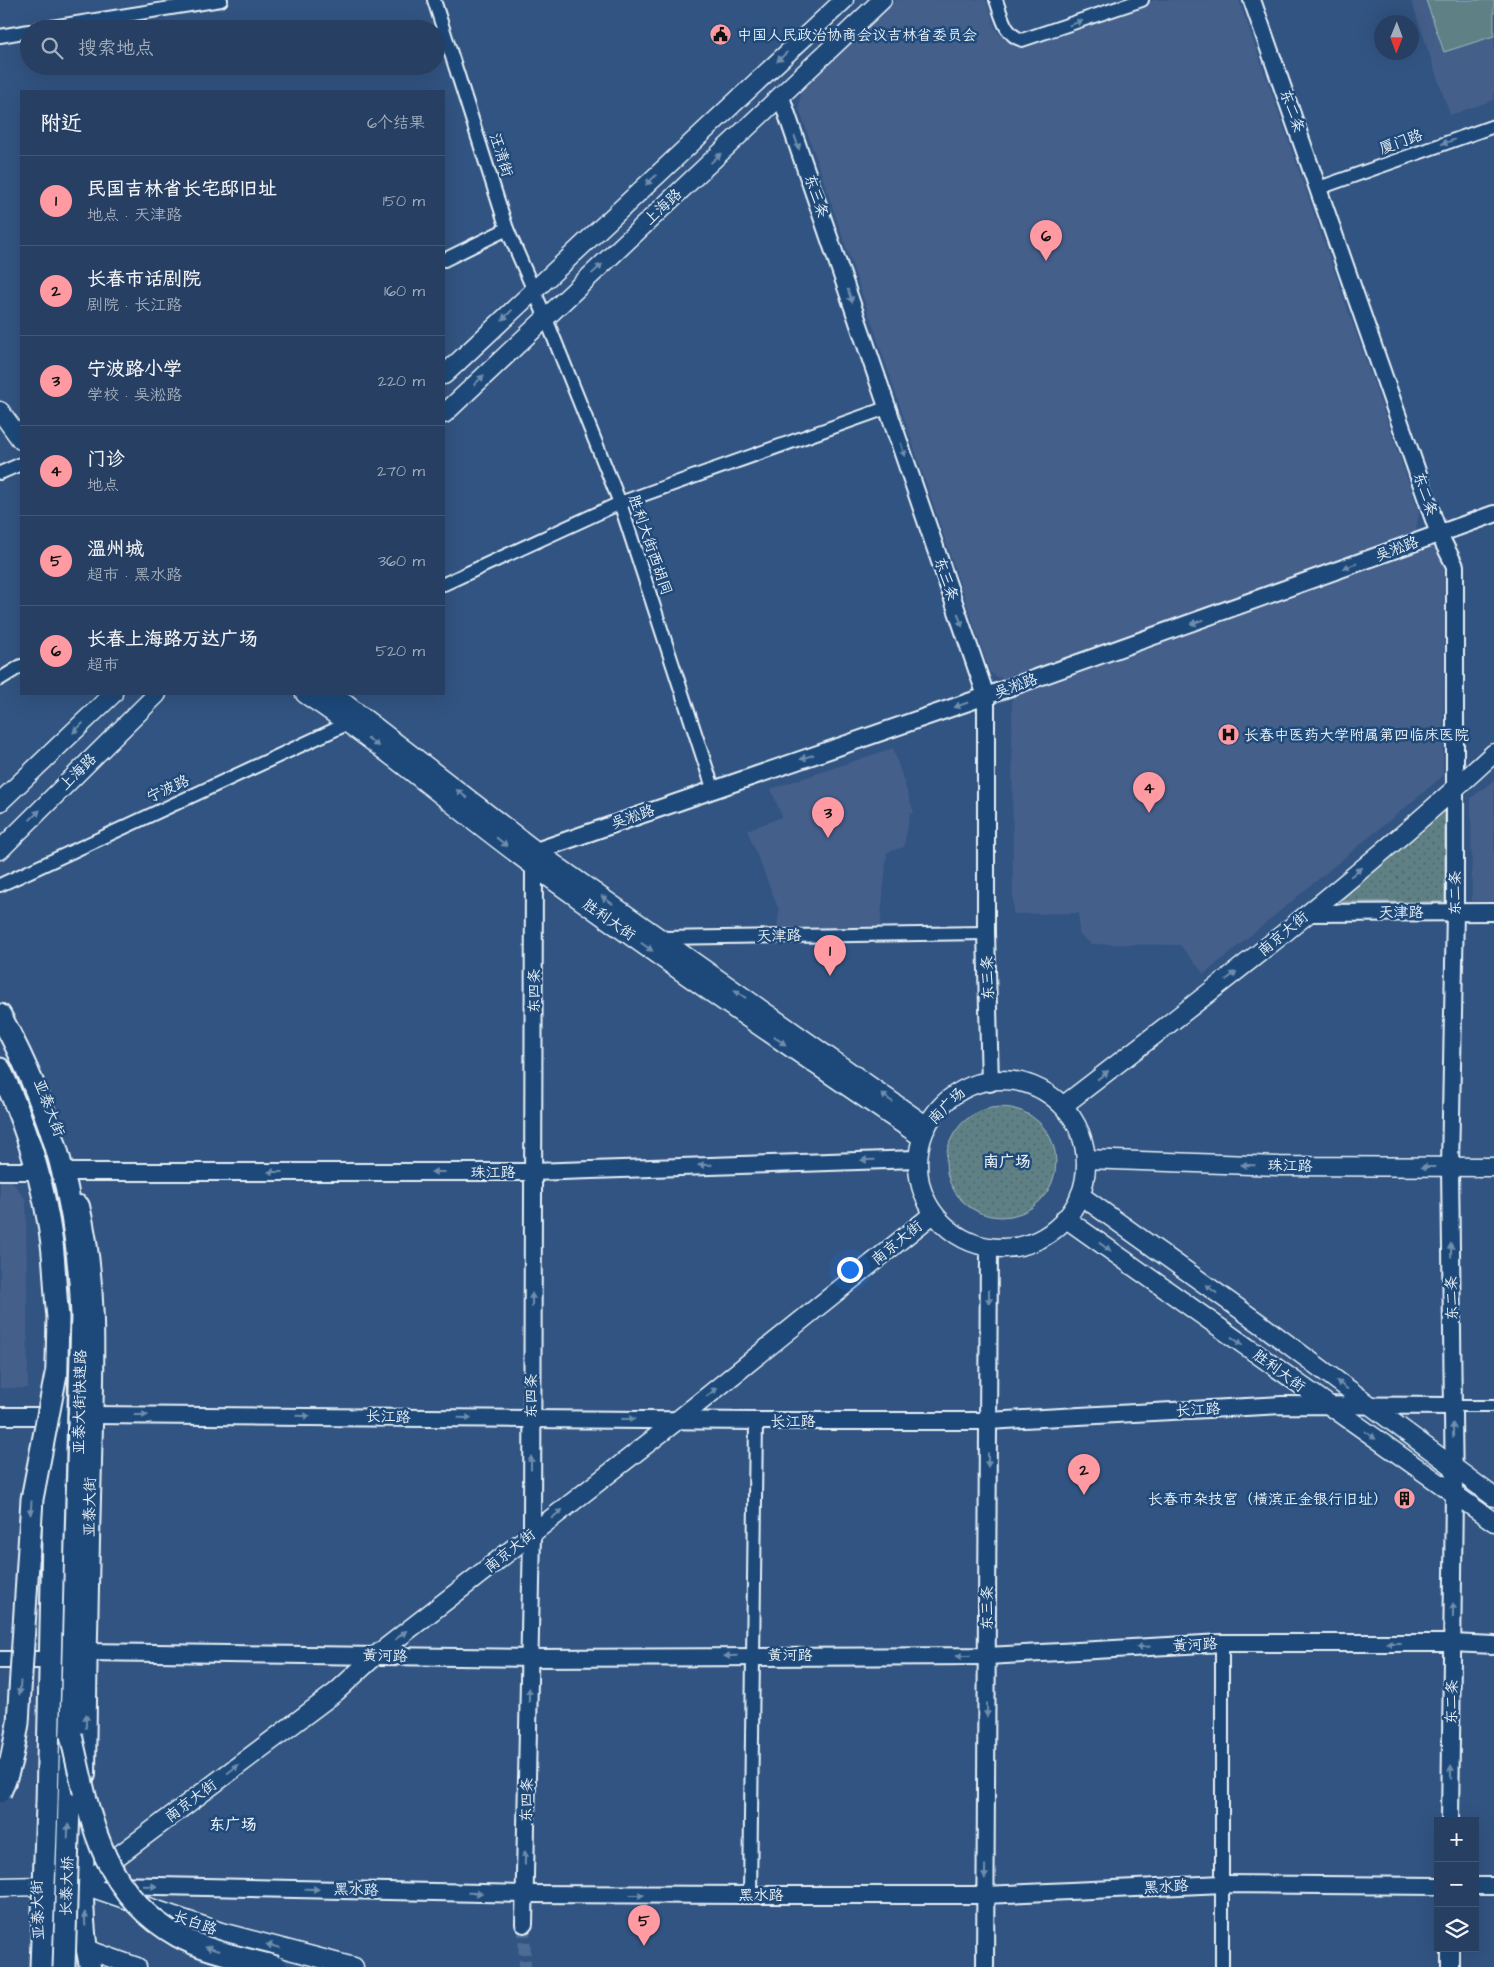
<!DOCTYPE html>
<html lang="zh">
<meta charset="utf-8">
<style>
body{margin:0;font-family:"Architects Daughter","LXGW WenKai TC",sans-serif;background:#2e4668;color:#f1f3f6}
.controls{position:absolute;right:15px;bottom:15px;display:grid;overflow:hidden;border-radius:0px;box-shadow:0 5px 20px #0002}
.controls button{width:45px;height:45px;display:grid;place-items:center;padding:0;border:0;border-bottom:1px solid #425877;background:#263f62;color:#f1f3f6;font:25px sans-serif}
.compass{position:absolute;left:1374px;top:15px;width:45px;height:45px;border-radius:50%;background:#263f62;box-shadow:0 5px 20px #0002;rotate:181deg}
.you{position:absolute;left:849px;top:1269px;width:18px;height:18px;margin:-12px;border:4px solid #fff;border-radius:50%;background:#1a73e8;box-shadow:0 0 0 8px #1a73e833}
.badge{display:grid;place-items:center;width:32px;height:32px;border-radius:50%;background:#ff9aa2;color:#111;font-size:16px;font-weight:700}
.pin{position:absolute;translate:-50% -41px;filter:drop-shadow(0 1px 2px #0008)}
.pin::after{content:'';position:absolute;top:26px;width:18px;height:15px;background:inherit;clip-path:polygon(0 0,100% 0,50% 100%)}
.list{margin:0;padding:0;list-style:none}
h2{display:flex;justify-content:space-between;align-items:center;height:65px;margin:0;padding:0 20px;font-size:21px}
h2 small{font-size:16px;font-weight:400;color:#a4afbe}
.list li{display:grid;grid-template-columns:32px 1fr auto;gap:15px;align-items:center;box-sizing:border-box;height:90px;padding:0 20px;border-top:1px solid #425877}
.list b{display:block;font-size:19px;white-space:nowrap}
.list p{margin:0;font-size:16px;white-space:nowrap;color:#a4afbe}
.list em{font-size:16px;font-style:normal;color:#a4afbe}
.icon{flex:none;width:28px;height:28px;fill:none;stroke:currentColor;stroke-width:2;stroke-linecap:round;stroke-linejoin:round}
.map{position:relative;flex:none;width:1494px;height:1967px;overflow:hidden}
.search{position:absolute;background:#263f62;box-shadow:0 5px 20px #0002;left:20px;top:20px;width:425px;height:55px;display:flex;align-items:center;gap:12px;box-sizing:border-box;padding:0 18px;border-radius:28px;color:#a4afbe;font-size:19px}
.panel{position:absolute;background:#263f62;box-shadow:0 5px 20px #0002;left:20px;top:90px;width:425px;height:605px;border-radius:0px}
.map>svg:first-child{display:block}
</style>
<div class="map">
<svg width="1494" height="1967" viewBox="0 0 1494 1967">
<defs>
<pattern id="park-dots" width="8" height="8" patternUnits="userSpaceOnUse" patternTransform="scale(1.25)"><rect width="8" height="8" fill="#5e8085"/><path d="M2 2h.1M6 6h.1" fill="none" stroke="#53676a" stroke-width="1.8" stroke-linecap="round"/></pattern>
</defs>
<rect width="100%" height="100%" fill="#325482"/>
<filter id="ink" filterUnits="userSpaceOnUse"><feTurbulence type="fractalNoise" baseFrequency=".02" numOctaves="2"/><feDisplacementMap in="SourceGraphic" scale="10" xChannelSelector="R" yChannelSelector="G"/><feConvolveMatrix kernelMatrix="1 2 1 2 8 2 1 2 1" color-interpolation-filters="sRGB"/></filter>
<g filter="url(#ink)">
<g fill="#445f8b">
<polygon points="896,0 986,0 995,28 1003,39 1021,45 1154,0 1239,0 1419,512 1416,530 1411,535 1014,680 997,677 990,672 799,108 801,92 807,85"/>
<polygon points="1411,0 1494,0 1494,100 1450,115"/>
<polygon points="1445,540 1443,776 1204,974 1180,945 1091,944 1079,934 1079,913 1013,914 1012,695"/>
<polygon points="893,748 914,813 910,813 904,847 887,852 880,928 777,930 779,910 747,830 782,817 771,789"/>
<polygon points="1494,780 1494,901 1472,901 1471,798"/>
<polygon points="0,1176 8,1176 26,1200 28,1388 0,1388"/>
</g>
<g fill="url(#park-dots)" stroke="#a3b8be">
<polygon points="1445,810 1445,902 1339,902"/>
<circle cx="1001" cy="1162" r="55"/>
</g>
<polygon fill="#5e8085" stroke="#a3b8be" points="1426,0 1494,0 1494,36 1444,52"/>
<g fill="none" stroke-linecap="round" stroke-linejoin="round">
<polyline stroke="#4d6c94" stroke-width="12" stroke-dasharray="12 6" stroke-linecap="butt" points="524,1924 525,1967"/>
<defs>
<polyline id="pedestrian" points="1453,1406 1494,1406"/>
<g id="minor">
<polyline points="434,0 507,229 545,316 620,503 713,788"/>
<path d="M 996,0 C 1002,16 1004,34 1022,40 L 1142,0"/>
<polyline points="39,29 221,0"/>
<polyline points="0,36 29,31"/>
<polyline points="1319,188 1494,126"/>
<polyline points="444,260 507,229"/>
<polyline points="0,473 21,464"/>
<polyline points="444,584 620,503 889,407"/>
<polyline points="0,679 21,666"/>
<polyline points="0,885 349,723"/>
<polyline points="661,938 986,933"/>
<polyline points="1222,1643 1222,1967"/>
<polyline points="750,1895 756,1421"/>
</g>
<g id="tertiary">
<polyline points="1252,0 1439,534 1455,566 1455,912 1450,1167 1454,1493 1450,1821"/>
<polyline points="781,97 986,696 986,933 990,1083"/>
<polyline points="536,851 986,696 1494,514"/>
<polyline points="1308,913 1494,912"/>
<polyline points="0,1171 31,1171"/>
<polyline points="70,1172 532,1172 916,1159"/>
<polyline points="92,1415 756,1421 988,1421 1282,1405 1453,1406"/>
<polyline points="0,1416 48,1416"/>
<polyline points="86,1652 530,1658 987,1656 1222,1643 1452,1643 1494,1645"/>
<polyline points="0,1660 42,1660"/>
<polyline points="113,1885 524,1894 750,1895 984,1895 1223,1884 1438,1886"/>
<polyline points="1475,1886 1494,1886"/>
<polyline points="524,1924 532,1534 534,867"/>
<polyline points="1450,1948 1450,1967"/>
<polyline points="985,1967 989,1249"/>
</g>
<g id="secondary">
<polyline points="444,375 844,0"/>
<polyline points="0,411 21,440"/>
<polyline points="444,414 882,0"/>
<path d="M 305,694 C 386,747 458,811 536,868 C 662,960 791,1048 920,1136"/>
<polyline points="333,694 536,851 927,1126"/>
<polyline points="0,802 113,694"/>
<polyline points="0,850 157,694"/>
<circle cx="1002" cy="1164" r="84"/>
<path d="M 1064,1105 C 1211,992 1358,879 1494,753"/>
<polyline points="1086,1159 1279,1166 1494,1167"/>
<polyline points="1080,1195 1262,1325 1494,1497"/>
<polyline points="1065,1218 1494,1522"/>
<polyline points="84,1885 118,1856 336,1692 375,1656 679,1419 933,1214"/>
<polyline points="0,1887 84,1885 221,1932 354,1967"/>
<polyline points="86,1949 137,1967"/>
</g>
<g id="primary">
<path d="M 79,1206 C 99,1288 93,1377 91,1462 C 88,1566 86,1671 85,1775"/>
<path d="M 85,1804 C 84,1858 79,1915 90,1967"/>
</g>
<g id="trunk">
<path d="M 0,1015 C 54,1115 78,1202 82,1316 L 69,1804"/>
<path d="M 0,1069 C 26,1124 44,1185 52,1244 C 55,1268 55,1293 58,1317 L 47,1805"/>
</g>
</defs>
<use href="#pedestrian" stroke="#e8f1f8" stroke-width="14"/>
<use href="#minor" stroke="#e8f1f8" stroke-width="16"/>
<use href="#tertiary" stroke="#e8f1f8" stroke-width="20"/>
<use href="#secondary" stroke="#e8f1f8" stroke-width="21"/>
<use href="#primary" stroke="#e8f1f8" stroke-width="24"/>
<use href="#trunk" stroke="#e8f1f8" stroke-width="25"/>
<use href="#pedestrian" stroke="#1f4a7a" stroke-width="10"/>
<use href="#minor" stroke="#1f4a7a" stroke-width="12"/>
<use href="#tertiary" stroke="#1f4a7a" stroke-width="16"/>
<use href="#secondary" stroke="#1f4a7a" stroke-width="18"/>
<use href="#primary" stroke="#1f4a7a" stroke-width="20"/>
<use href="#trunk" stroke="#1f4a7a" stroke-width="21"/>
<defs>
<g id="trunk-bridge">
<path d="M 71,1735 C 89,1813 100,1893 178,1936 C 208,1952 244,1958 276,1967"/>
<path d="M 0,1792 C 11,1769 14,1747 18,1723 L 32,1499 L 56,1374"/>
<polyline points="41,1967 47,1805"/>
<polyline points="64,1967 69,1804"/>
</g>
</defs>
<use href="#trunk-bridge" stroke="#e8f1f8" stroke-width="25" stroke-linecap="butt"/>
<use href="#trunk-bridge" stroke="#1f4a7a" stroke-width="21"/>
</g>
<defs><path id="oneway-solid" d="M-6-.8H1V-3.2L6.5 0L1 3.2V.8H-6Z" transform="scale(1.25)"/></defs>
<g fill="#6f8dac">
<use href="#oneway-solid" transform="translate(1076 23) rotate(-19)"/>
<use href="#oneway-solid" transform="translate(782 57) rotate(137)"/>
<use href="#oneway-solid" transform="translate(1448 142) rotate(160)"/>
<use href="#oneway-solid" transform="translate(797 143) rotate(71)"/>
<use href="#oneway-solid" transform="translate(716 158) rotate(-43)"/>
<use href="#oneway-solid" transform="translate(651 180) rotate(137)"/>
<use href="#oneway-solid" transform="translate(597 269) rotate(-43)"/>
<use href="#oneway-solid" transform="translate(850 296) rotate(71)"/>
<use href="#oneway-solid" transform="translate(507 315) rotate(136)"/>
<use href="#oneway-solid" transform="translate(479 380) rotate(-44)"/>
<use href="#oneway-solid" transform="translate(903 450) rotate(72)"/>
<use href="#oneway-solid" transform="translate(1350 566) rotate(160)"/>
<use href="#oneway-solid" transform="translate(960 620) rotate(71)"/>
<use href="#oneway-solid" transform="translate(1197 622) rotate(160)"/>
<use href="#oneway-solid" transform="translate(961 705) rotate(161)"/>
<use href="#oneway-solid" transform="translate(78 728) rotate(136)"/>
<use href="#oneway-solid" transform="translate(373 742) rotate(38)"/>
<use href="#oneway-solid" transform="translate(807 757) rotate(161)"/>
<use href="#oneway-solid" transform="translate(462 794) rotate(-142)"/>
<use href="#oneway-solid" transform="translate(35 815) rotate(-45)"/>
<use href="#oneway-solid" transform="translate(502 842) rotate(38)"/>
<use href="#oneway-solid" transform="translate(1356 872) rotate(-40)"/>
<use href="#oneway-solid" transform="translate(607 900) rotate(-145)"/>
<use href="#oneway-solid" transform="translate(647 947) rotate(35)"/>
<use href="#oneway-solid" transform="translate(1231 976) rotate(-38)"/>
<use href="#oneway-solid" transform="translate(740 994) rotate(-145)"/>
<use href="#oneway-solid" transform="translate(780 1041) rotate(34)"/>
<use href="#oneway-solid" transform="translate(1103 1075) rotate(-38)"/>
<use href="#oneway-solid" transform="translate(887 1098) rotate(-145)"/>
<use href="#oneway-solid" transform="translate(868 1160) rotate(179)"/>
<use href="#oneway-solid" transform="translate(705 1165) rotate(178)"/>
<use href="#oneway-solid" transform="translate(1248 1165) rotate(-178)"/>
<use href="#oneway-solid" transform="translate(1428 1167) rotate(-180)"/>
<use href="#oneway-solid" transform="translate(275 1172) rotate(180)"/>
<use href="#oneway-solid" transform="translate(438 1172) rotate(-180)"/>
<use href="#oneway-solid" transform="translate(1105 1247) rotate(36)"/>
<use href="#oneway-solid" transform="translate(1451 1250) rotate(-91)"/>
<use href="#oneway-solid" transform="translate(1211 1289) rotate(-144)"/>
<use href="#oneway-solid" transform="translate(989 1297) rotate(90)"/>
<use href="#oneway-solid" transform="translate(532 1300) rotate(-90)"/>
<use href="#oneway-solid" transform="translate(1237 1341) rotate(36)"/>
<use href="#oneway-solid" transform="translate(1342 1385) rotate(-143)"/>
<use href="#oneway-solid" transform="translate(712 1392) rotate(-39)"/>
<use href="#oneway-solid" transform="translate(141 1415)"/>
<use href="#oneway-solid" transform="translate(303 1416) rotate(1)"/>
<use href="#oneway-solid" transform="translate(465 1418) rotate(1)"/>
<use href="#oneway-solid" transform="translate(628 1419)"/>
<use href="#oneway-solid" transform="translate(1453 1430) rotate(-91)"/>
<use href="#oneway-solid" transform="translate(1370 1435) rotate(35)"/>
<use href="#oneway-solid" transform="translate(988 1460) rotate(90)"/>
<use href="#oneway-solid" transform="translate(531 1463) rotate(-90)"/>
<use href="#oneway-solid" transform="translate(31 1508) rotate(94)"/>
<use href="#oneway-solid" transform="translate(557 1514) rotate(-38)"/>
<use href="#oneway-solid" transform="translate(1453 1610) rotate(-89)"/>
<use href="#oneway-solid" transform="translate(401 1635) rotate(-38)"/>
<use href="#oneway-solid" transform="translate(1393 1643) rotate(180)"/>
<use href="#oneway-solid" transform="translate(1143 1647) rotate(177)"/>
<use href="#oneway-solid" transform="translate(731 1656) rotate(179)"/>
<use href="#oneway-solid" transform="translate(963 1656) rotate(-180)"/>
<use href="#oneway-solid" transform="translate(20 1688) rotate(94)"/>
<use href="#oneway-solid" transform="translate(529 1695) rotate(-89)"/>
<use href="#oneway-solid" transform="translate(987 1710) rotate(91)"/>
<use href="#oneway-solid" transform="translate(86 1721) rotate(-89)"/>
<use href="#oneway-solid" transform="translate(233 1769) rotate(-37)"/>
<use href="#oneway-solid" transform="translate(1451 1772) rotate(-89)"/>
<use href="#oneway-solid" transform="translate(68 1831) rotate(-88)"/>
<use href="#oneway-solid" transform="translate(525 1858) rotate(-89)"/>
<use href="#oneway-solid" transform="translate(985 1872) rotate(91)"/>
<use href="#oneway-solid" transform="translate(150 1886) rotate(1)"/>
<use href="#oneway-solid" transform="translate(312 1889) rotate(1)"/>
<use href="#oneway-solid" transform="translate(475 1893) rotate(1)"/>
<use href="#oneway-solid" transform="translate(637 1895)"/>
<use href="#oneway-solid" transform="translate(85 1919) rotate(-92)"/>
<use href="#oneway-solid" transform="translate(273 1946) rotate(-165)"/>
<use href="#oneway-solid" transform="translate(212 1949) rotate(-164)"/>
</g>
</g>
<defs>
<symbol id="civic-disc" viewBox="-11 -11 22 22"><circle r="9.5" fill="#ff9aa2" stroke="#1f4a7a"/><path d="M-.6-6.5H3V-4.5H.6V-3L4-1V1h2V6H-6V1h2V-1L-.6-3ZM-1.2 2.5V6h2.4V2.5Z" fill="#111"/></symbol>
<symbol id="hospital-disc" viewBox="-11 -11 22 22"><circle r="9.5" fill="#ff9aa2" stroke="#1f4a7a"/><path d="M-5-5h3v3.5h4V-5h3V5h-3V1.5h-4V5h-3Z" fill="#111"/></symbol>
<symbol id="building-disc" viewBox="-11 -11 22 22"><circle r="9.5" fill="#ff9aa2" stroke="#1f4a7a"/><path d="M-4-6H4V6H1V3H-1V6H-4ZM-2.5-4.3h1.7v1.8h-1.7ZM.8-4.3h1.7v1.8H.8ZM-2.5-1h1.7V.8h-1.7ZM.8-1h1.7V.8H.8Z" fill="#111"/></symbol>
</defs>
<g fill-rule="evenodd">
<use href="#civic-disc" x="708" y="22" width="25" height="25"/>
<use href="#hospital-disc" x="1216" y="722" width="25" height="25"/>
<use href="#building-disc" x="1392" y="1486" width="25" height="25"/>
</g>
<g text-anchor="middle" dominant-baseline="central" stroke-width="5" stroke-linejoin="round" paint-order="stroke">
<g font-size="15" fill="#e8f1f8" stroke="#1f4a7a" text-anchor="start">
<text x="737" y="35">中国人民政治协商会议吉林省委员会</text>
<text x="1244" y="735">长春中医药大学附属第四临床医院</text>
<text x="1388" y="1499" text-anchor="end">长春市杂技宫（横滨正金银行旧址）</text>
</g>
<g font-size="15" fill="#e8f1f8" stroke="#1f4a7a">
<text transform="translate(1292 111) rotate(70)">东二条</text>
<text transform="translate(1401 142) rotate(-20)">厦门路</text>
<text transform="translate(501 155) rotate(72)">汪清街</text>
<text transform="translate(816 196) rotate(71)">东三条</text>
<text transform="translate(663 207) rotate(-43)">上海路</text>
<text transform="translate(1425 494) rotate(71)">东二条</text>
<text transform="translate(650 545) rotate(71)">胜利大街西胡同</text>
<text transform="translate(1397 549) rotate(-20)">吴淞路</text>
<text transform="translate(946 579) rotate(71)">东三条</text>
<text transform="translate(1016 686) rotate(-20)">吴淞路</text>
<text transform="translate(78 772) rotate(-45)">上海路</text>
<text transform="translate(168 789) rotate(-25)">宁波路</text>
<text transform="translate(633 817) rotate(-19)">吴淞路</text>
<text transform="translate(1455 893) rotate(-90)">东二条</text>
<text x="1401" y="912">天津路</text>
<text transform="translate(609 920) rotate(35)">胜利大街</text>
<text transform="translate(1283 934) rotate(-40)">南京大街</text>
<text transform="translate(779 936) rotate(-1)">天津路</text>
<text transform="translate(988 978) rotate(-92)">东三条</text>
<text transform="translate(534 991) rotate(-90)">东四条</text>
<text transform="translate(947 1106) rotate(-45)">南广场</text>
<text transform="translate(49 1108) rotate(69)">亚泰大街</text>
<text transform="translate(1290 1166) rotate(1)">珠江路</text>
<text x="493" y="1172">珠江路</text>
<text transform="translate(897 1243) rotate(-39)">南京大街</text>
<text transform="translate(1452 1298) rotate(-91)">东二条</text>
<text transform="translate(1279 1371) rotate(36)">胜利大街</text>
<text transform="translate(531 1396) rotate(-90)">东四条</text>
<text transform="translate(80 1402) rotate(-89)">亚泰大街快速路</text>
<text transform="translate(1198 1410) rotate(-3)">长江路</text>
<text transform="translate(388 1417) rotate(1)">长江路</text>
<text x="793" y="1421">长江路</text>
<text transform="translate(90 1507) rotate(-89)">亚泰大街</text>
<text transform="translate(510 1551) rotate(-38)">南京大街</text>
<text transform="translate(987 1608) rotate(-90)">东三条</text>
<text transform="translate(1195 1645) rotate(-3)">黄河路</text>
<text x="790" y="1655">黄河路</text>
<text transform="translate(385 1656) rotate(1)">黄河路</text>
<text transform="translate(1452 1702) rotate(-89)">东二条</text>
<text transform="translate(527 1800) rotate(-89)">东四条</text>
<text transform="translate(191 1801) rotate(-37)">南京大街</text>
<text transform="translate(67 1886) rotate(-88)">长泰大桥</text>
<text transform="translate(1166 1887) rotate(-3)">黑水路</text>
<text transform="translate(356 1890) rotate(1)">黑水路</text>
<text x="761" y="1895">黑水路</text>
<text transform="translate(38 1910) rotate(-92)">亚泰大街</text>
<text transform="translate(195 1923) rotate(19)">长白路</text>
</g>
<g font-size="16" font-weight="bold" fill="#e8f1f8" stroke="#1f4a7a">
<text x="1007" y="1162">南广场</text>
<text x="233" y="1825">东广场</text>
</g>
</g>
</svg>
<div class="controls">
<button>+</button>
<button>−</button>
<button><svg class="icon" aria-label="layers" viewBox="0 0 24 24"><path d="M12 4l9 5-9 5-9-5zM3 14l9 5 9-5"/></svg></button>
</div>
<svg class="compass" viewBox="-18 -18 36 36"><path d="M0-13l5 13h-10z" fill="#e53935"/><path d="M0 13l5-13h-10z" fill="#a4afbe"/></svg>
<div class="you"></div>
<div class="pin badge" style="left:830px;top:976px">1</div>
<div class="pin badge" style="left:1084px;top:1495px">2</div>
<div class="pin badge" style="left:828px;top:838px">3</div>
<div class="pin badge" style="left:1149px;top:813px">4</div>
<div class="pin badge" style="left:644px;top:1946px">5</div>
<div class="pin badge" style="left:1046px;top:261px">6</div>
<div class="search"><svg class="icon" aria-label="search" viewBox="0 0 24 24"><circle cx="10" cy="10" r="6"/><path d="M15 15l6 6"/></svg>搜索地点</div>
<section class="panel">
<h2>附近<small>6个结果</small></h2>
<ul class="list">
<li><span class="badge">1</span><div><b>民国吉林省长宅邸旧址</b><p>地点 · 天津路</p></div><em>150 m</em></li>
<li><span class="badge">2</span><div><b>长春市话剧院</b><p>剧院 · 长江路</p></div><em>160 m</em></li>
<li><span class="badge">3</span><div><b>宁波路小学</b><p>学校 · 吴淞路</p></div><em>220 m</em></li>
<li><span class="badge">4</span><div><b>门诊</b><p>地点</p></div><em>270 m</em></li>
<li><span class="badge">5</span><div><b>温州城</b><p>超市 · 黑水路</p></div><em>360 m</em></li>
<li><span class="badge">6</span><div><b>长春上海路万达广场</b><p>超市</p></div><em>520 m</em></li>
</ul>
</section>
</div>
